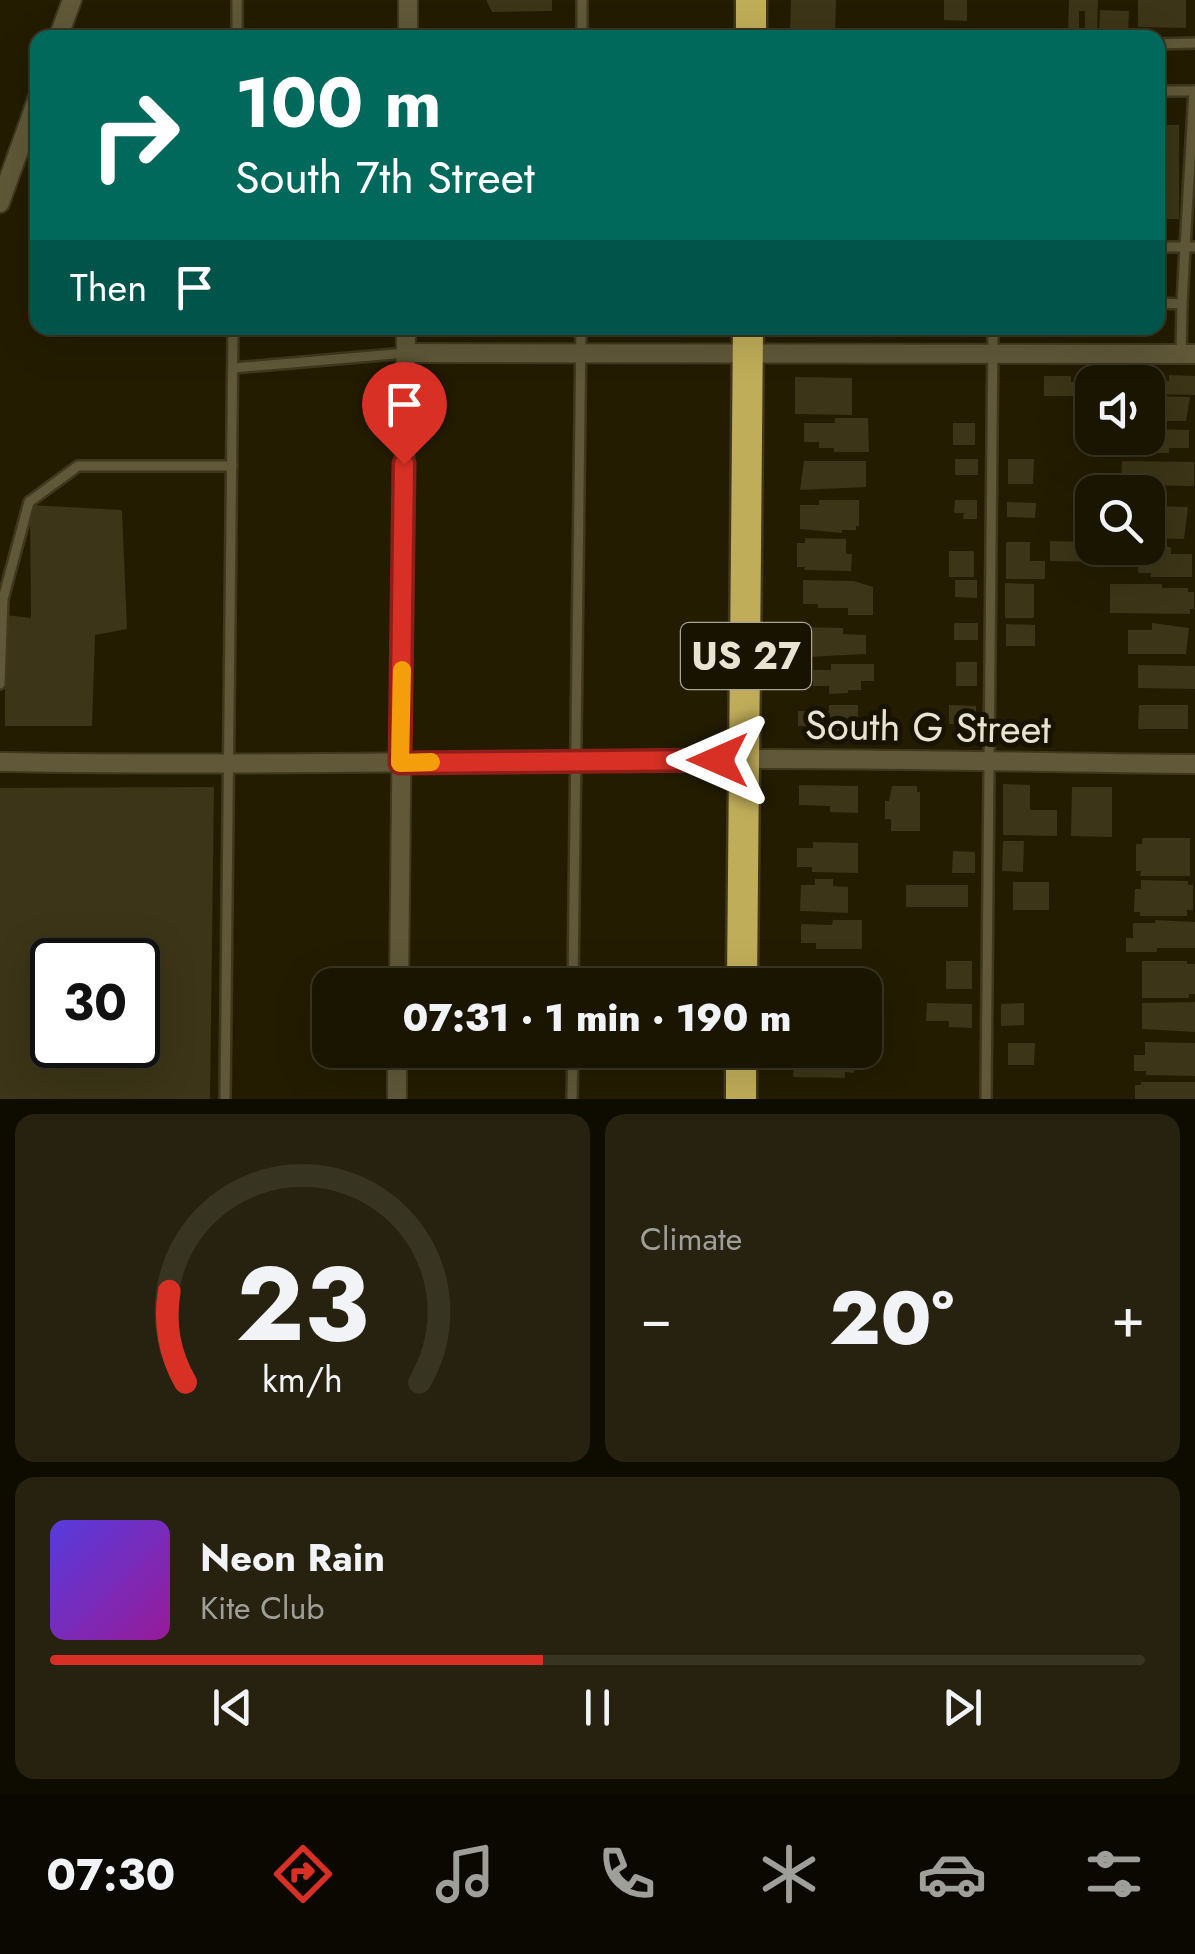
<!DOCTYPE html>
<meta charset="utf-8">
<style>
:root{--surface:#1a1500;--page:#27220f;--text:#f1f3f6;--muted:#9f9f99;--line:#383422;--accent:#d93025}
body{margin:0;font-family:Jost,sans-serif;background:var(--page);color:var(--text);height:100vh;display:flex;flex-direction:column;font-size:38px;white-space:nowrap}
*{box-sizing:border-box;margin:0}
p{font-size:32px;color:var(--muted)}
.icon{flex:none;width:55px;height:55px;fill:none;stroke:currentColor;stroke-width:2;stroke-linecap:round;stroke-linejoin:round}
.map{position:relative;height:1099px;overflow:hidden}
.panel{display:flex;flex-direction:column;gap:15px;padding:15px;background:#0e0c00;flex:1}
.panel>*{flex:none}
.hud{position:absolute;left:30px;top:30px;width:1135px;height:305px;border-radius:20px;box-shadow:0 10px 40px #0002,0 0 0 2px var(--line);background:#00695c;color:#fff;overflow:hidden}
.fabs{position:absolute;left:1075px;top:365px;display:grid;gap:20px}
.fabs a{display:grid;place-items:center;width:90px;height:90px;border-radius:20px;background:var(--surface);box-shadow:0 10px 40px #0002,0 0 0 2px var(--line);font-size:50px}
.speed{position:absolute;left:30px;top:938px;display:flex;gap:20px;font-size:50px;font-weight:700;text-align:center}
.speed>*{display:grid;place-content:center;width:130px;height:130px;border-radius:50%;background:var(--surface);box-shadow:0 10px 40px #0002,0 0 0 2px var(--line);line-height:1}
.speed .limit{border:5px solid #111;border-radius:15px;background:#fff;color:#111}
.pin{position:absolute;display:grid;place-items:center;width:85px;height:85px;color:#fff;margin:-102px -42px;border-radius:50% 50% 50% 0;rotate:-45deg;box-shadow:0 0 10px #0007}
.pin .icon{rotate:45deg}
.me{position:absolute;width:110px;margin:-55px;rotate:270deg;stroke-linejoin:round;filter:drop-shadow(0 0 8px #0008)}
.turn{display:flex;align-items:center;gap:35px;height:210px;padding:0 40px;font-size:45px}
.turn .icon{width:130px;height:130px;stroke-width:2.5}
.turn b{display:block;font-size:70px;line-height:85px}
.then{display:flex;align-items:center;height:95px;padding:0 40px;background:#0003;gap:20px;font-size:38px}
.big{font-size:75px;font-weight:800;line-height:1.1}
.panel .card{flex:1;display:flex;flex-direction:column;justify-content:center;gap:15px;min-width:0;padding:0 35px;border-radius:20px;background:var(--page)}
.panel .dial{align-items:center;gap:0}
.dial svg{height:260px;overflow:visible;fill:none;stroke:var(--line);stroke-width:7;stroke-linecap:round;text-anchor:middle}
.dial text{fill:var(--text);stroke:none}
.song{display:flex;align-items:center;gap:30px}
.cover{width:120px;height:120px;border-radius:15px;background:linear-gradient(135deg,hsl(250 70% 55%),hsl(300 70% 35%))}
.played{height:10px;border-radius:5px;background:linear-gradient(90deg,var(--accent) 45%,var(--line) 45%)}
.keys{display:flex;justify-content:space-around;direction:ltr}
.heat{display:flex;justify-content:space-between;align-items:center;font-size:55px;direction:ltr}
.panel .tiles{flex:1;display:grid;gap:15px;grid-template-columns:1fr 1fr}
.card:last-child{grid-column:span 2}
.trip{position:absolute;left:312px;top:968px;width:570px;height:100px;border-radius:20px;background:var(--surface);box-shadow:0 10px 40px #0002,0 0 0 2px var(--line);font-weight:800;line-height:100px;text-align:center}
.menu{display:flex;height:160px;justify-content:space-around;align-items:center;background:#0a0800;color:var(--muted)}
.menu .icon{width:70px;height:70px}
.menu .on{color:var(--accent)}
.menu b{font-size:45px;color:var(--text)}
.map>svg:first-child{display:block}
.building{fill:#3c3517;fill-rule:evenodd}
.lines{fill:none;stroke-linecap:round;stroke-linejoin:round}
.lane-casing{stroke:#3f381d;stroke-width:14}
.street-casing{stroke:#3f381d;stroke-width:22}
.highway-casing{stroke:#3f381d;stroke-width:35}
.lane{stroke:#605839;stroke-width:9}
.street{stroke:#605839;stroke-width:18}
.highway{stroke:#c0ad59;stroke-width:30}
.route-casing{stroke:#8d1f18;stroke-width:25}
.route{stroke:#d93025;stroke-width:18}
.slow{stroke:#f59e0b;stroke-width:18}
.labels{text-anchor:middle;stroke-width:10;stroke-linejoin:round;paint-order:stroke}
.shield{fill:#181300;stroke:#aaa593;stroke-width:2.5}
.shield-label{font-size:38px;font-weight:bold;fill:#e8e4d2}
.street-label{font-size:40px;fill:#e8e4d2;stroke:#181300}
</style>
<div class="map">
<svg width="1195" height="1099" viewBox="0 0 1195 1099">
<rect width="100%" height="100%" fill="#231c00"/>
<!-- building -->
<g class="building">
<path d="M 486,0 L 552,0 L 552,11 L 492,12 Z"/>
<path d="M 791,0 L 836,0 L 835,31 L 790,31 Z"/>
<path d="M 944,0 L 967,0 L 967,21 L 944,20 Z"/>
<path d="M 1069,0 L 1098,0 L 1097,32 L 1085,32 L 1085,11 L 1079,11 L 1079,33 L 1068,32 Z"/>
<path d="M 1138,0 L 1186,0 L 1186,28 L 1138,27 Z"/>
<path d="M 1100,10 L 1129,11 L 1128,34 L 1099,33 Z"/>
<rect x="1158" y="125" width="21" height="94"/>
<path d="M 1169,375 L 1195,376 L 1195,395 L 1149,394 L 1149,381 L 1169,381 Z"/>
<path d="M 1044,376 L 1071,376 L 1071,382 L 1083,382 L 1083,396 L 1044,396 Z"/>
<path d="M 795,377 L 852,378 L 852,415 L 795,414 Z"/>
<path d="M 1148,396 L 1190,397 L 1186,421 L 1148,421 Z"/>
<path d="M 835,418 L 868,418 L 869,452 L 834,452 L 834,448 L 819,448 L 819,442 L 804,442 L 804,423 L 835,423 Z"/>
<rect x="953" y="423" width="22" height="22"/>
<path d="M 1148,429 L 1189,430 L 1189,448 L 1169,448 L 1169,453 L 1136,453 L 1136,446 L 1109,446 L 1110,438 L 1148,438 Z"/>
<rect x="955" y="459" width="23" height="16"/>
<path d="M 1008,459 L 1034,459 L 1033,484 L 1008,484 Z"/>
<path d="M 804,461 L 866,461 L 866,487 L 800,490 Z"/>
<path d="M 1122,461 L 1194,462 L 1194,486 L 1121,485 Z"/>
<path d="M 819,500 L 859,500 L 859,526 L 856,526 L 856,530 L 842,530 L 842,533 L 800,529 L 800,505 L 819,505 Z"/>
<path d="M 955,500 L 977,500 L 977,519 L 963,519 L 964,513 L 954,513 Z"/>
<path d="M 1148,501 L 1156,502 L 1156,506 L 1188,507 L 1184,539 L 1154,538 L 1154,533 L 1148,533 Z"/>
<path d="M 1007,502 L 1036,503 L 1035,518 L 1007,517 Z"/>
<path d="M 30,505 L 122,510 L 127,629 L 95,635 L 92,726 L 5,726 L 5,615 L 31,618 Z"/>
<path d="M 805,538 L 846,539 L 846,554 L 852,554 L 851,571 L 804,570 L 805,567 L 797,567 L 797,543 L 805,543 Z"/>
<path d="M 1050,541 L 1092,542 L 1092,548 L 1108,548 L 1108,562 L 1050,561 Z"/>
<path d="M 1006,542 L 1030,542 L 1030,561 L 1045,561 L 1045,579 L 1006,579 Z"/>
<path d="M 1148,547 L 1171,547 L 1171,554 L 1192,554 L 1192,577 L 1151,577 L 1151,573 L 1138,573 L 1139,553 L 1147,554 Z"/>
<rect x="949" y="551" width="25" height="26"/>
<path d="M 803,580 L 854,581 L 873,587 L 873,615 L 848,615 L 848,608 L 818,608 L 818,604 L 803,604 Z"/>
<path d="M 955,580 L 977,580 L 977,598 L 955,597 Z"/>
<path d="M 1005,583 L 1034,584 L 1034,618 L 1005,618 Z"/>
<path d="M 1110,584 L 1162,584 L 1162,588 L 1188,588 L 1188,592 L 1194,592 L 1194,609 L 1190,609 L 1190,614 L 1110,613 Z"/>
<rect x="954" y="623" width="24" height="17"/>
<path d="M 1152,623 L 1189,628 L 1186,654 L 1128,654 L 1128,630 L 1152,630 Z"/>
<path d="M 1006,624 L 1035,625 L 1035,646 L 1006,646 Z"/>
<path d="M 800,627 L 843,628 L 843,634 L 866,635 L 866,654 L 807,657 L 807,654 L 800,654 Z"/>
<rect x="956" y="662" width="21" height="24"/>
<path d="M 831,664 L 874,664 L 874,681 L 861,681 L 861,690 L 848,690 L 848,693 L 829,694 L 829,686 L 813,686 L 813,670 L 831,670 Z"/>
<path d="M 1138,665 L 1195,666 L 1195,689 L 1138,688 Z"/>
<path d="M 829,705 L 858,705 L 858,731 L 805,730 L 805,726 L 798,726 L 798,711 L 829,711 Z"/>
<path d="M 949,705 L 976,706 L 976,725 L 949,724 Z"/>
<path d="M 1139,705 L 1188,705 L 1188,729 L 1138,729 Z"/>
<path d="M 1003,784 L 1030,785 L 1030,810 L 1057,810 L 1057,836 L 1003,835 Z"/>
<path d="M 799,785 L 858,786 L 858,813 L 830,812 L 830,806 L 799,805 Z"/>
<path d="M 892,786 L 917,786 L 917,792 L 920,792 L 920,831 L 891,831 L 891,819 L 885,819 L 885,801 L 889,801 Z"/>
<path d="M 214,787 L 210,1099 L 0,1099 L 0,788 ZM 52,960 L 138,960 L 138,1045 L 52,1045 Z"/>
<path d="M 1072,787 L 1112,787 L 1112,837 L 1071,836 Z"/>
<path d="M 1142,838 L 1190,838 L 1190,876 L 1140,876 L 1141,871 L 1136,871 L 1136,844 L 1142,844 Z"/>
<path d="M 1003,841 L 1024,841 L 1023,872 L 1002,871 Z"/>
<path d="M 813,842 L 858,843 L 858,873 L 812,872 L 812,867 L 797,867 L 797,848 L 813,848 Z"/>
<path d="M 953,851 L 975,852 L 975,873 L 952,873 Z"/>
<path d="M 815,879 L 833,879 L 833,886 L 848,887 L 848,913 L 800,911 L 801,885 L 815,885 Z"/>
<path d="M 1141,880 L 1188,881 L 1188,885 L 1193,885 L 1193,910 L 1187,910 L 1187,916 L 1140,916 L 1140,912 L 1134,912 L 1135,889 L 1141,889 Z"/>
<rect x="1013" y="882" width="36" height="28"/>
<rect x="906" y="885" width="62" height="22"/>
<path d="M 833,920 L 862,920 L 862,949 L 816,949 L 816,943 L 801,943 L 801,924 L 832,925 Z"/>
<path d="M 1155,920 L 1195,922 L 1195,948 L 1157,948 L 1157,952 L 1126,952 L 1126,938 L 1133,938 L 1133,923 L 1155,923 Z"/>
<rect x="946" y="961" width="26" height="28"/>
<path d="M 1142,961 L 1187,961 L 1187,964 L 1195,964 L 1195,994 L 1189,994 L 1189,998 L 1142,998 Z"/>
<path d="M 831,968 L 859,968 L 859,985 L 803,985 L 803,979 L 816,980 L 816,974 L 831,974 Z"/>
<path d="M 1195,1002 L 1195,1032 L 1142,1029 L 1142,1003 Z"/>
<path d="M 927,1003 L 972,1004 L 972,1028 L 949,1027 L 949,1021 L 926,1021 Z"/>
<path d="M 1024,1003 L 1024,1025 L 1001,1026 L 1001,1004 Z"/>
<path d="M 865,1005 L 872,1005 L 872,1014 L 884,1014 L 884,1028 L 872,1028 L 872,1036 L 865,1036 Z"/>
<path d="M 1145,1042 L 1195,1043 L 1195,1076 L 1146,1075 L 1146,1071 L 1134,1071 L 1134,1055 L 1145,1055 Z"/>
<path d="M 1008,1043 L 1035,1043 L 1034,1065 L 1008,1065 Z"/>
<path d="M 794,1055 L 845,1055 L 845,1059 L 854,1059 L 854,1073 L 845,1072 L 845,1078 L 793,1077 Z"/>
<path d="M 1141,1082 L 1195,1082 L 1195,1099 L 1135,1099 L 1135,1085 L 1141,1085 Z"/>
</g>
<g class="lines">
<defs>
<g id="lane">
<path d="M 237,38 L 237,0"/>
<path d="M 582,38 L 582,0"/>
<path d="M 1158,44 L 1195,43"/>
<path d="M 1158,91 L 1195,91"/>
<path d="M 1194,91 L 1185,247 L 1195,247"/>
<path d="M 1158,247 L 1185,247 L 1182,304"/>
<path d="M 1158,303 L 1182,304 L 1181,354"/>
<path d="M 233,368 L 406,353"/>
<path d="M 0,684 L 3,599 L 29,502 L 78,466 L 232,466"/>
<path d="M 573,985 L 581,328"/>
<path d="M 225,1099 L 233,328"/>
<path d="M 572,1099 L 573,1050"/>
<path d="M 986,1099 L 993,328"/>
</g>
<g id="street">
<path d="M 58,38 L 72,0"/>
<path d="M 408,38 L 408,0"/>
<path d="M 0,203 L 38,97"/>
<path d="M 406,353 L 1195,354"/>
<path d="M 0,762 C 247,766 494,761 741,759 C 892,758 1044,763 1195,764"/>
<path d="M 399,985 L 406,328"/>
<path d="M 397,1099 L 397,1050"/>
</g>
<g id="highway">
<path d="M 751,38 L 751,0"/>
<path d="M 742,985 L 748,328"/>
<path d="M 741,1099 L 741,1050"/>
</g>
</defs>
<!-- lane casing -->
<use href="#lane" class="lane-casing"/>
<!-- street casing -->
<use href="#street" class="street-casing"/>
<!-- highway casing -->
<use href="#highway" class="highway-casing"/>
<!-- lane -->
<use href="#lane" class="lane"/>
<!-- street -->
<use href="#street" class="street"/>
<!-- highway -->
<use href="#highway" class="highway"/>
</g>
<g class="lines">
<defs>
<path id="route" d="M 404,464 L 400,763 L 718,760"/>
</defs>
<!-- route casing -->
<use href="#route" class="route-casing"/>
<!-- route -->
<use href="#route" class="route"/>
<!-- slow -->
<path class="slow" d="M 402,670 L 400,763 L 431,762"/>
</g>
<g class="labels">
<!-- shield labels -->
<rect class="shield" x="681" y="623" width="130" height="66" rx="8"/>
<g class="shield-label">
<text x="746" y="669">US 27</text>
</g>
<!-- street labels -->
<g class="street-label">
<text transform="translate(928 727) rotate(1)" y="14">South G Street</text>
</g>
</g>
</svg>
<div class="fabs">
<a><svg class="icon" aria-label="sound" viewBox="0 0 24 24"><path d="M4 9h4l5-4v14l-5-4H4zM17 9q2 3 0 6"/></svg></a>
<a><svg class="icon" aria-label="search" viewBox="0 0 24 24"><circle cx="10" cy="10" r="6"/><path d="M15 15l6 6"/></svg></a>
</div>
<div class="speed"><div class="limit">30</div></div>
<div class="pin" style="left:404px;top:464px;background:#d93025"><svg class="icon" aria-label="arrive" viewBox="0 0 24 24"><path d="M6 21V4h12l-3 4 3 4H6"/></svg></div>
<svg class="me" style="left:718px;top:760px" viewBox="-20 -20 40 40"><path d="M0-17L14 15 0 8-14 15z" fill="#d93025" stroke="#fff" stroke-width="4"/></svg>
<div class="trip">07:31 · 1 min · 190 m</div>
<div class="hud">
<div class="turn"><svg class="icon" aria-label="right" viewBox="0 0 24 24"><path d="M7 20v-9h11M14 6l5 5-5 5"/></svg><div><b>100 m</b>South 7th Street</div></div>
<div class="then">Then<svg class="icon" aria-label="arrive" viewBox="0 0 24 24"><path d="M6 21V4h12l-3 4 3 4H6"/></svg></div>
</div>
</div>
<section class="panel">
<div class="tiles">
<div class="card dial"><svg viewBox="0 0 100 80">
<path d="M14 69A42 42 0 1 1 86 69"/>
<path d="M14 69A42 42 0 0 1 9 41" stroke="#d93025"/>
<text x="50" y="56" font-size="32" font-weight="700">23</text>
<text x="50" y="72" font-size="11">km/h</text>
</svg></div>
<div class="card"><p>Climate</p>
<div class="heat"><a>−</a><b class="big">20°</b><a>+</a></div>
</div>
<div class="card">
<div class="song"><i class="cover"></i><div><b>Neon Rain</b><p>Kite Club</p></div></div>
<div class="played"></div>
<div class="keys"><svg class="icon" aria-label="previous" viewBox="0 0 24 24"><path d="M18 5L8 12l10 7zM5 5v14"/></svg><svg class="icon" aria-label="pause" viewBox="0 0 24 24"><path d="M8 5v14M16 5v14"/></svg><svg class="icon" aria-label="next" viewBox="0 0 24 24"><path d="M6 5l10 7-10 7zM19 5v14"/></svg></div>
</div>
</div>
</section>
<nav class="menu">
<b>07:30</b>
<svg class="icon on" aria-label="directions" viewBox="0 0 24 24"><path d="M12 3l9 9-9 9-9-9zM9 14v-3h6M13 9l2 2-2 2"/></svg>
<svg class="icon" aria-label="music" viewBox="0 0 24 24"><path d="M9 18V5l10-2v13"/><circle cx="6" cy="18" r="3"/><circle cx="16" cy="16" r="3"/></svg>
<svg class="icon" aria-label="phone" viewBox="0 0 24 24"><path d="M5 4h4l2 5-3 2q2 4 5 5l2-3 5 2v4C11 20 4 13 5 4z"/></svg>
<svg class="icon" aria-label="climate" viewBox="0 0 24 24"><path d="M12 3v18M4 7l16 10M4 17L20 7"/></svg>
<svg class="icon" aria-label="car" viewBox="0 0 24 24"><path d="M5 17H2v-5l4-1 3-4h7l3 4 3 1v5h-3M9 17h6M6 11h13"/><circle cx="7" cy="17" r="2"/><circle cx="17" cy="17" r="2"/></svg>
<svg class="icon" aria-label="filters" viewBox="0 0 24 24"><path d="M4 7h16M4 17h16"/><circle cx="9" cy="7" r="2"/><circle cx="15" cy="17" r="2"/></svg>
</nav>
